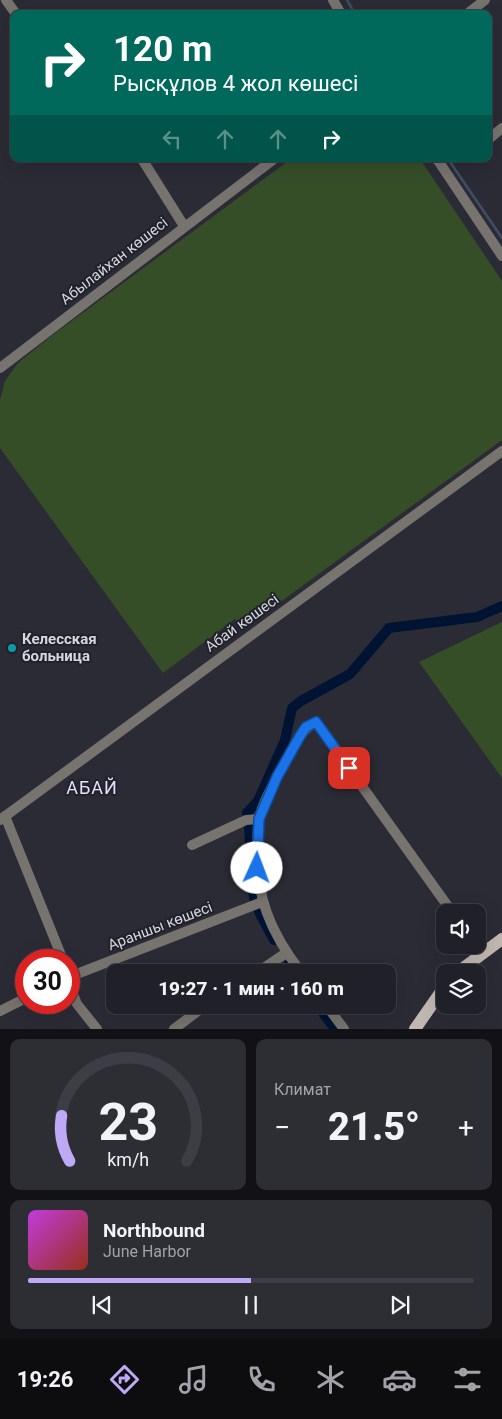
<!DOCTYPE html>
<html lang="ru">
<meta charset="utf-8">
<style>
:root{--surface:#202028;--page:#2d2d34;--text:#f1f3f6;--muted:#a2a3a8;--line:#3d3e45;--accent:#bda9f5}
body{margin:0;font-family:Roboto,sans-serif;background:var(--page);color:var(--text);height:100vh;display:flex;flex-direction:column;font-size:19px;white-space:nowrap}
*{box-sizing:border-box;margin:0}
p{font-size:16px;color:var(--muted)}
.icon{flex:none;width:28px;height:28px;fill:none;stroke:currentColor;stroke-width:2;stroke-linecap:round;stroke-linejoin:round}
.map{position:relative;height:1029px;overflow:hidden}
.sheet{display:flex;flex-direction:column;gap:10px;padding:10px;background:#121216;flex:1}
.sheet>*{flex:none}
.hud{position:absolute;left:10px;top:10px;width:482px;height:152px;border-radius:10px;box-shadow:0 5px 20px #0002,0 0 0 1px var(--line);background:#00695c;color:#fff;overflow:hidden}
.controls{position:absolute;left:436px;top:904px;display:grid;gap:10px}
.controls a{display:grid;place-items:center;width:50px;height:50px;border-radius:10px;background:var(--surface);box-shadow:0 5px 20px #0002,0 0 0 1px var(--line);font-size:25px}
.speed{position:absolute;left:15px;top:949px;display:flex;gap:10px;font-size:25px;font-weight:700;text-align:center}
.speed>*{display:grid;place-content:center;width:65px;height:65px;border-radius:50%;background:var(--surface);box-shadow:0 5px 20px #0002,0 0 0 1px var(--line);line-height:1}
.speed .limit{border:8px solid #d22;background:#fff;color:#111}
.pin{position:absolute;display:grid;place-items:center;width:42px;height:42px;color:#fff;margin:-21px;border-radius:10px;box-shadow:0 2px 8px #0006}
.me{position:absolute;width:55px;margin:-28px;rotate:2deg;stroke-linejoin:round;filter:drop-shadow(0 0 4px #0008)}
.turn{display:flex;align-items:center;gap:18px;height:105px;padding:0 20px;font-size:22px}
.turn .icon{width:65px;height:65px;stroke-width:2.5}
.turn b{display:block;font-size:35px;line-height:42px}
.lanes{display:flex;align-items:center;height:48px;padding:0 20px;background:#0003;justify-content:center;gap:25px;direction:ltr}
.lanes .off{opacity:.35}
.big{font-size:38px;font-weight:800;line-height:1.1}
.sheet .widget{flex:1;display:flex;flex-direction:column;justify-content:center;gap:8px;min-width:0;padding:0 18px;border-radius:10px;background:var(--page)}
.sheet .dial{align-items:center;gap:0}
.dial svg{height:130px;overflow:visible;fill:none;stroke:var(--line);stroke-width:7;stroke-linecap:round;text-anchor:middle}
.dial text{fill:var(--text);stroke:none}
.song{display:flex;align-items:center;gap:15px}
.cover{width:60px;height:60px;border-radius:8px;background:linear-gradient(135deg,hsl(290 70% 55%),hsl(10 70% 35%))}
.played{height:5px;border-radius:2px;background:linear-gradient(90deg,var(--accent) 50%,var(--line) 50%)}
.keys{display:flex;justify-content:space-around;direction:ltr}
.heat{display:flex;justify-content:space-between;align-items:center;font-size:28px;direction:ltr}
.sheet .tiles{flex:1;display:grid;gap:10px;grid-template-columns:1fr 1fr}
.widget:last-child{grid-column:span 2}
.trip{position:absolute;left:106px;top:964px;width:290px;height:50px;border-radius:10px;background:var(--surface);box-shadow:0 5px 20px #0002,0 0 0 1px var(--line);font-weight:800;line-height:50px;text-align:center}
.menu{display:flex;height:80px;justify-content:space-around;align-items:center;background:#0d0d10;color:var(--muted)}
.menu .icon{width:35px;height:35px}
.menu .current{color:var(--accent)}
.menu b{font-size:22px;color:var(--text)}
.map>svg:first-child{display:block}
.green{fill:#354e28}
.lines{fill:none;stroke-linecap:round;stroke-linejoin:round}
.stream{stroke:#404e65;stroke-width:2.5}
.canal{stroke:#001332;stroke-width:10}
.minor{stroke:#77736f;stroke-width:10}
.major{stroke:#c1b9b1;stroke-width:12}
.route-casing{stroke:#114b97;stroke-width:12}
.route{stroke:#1a73e8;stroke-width:9}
.culture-dot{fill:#0f9aa8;stroke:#21212b;stroke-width:2}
.labels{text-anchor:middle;stroke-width:4;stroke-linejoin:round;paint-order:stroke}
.street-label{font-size:15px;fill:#d6d6dd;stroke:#21212b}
.poi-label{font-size:15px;font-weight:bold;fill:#d6d6dd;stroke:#21212b;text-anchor:start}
.quarter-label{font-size:18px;letter-spacing:1px;fill:#e4defb;stroke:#21212b}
</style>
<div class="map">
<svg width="502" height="1029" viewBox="0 0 502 1029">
<rect width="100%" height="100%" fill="#2b2b35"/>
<!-- green -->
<g class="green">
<path d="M 291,159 L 420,159 L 502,281 L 502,440 L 242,630 L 235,619 L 163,673 L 0,448 L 0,400 L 5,381 L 18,363 L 50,337 Z"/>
<path d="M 502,622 L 502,778 L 419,662 Z"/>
</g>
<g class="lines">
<!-- stream -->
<g class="stream">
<path d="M 347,0 L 355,14"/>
<path d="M 448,159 L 502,238"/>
</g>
<!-- canal -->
<g class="canal">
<path d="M 247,813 L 258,801 L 285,740 L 292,708 L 301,701 L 350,674 L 389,628 L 477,617 L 502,606"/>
<path d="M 249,827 L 254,898"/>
<path d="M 259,912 L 274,940"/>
<path d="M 288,965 L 292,972"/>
<path d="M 317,1005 L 335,1029"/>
</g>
<!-- minor -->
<g class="minor">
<path d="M 6,0 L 16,14"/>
<path d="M 333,0 L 341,14"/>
<path d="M 467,14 L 485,0"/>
<path d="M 489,139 L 502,128"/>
<path d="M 142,159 L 184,226"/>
<path d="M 437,159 L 502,256"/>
<path d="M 0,368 L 274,159"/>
<path d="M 5,816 L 63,960"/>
<path d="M 0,820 L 502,451"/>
<path d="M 192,845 L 246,820 L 259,819"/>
<path d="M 475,945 L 481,953"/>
<path d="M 258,972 L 286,953"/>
<path d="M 301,972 C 270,932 256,897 257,846 C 258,837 257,827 259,819 C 263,800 276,780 285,764 C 294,748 300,730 316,722 L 452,912"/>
<path d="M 69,977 L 262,902"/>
<path d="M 69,984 L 77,1004 L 97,1029"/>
<path d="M 326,1005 L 344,1029"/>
<path d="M 0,1011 L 26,998"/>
<path d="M 174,1029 L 206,1005"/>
</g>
<!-- major -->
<g class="major">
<path d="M 458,972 L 502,939"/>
<path d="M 415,1029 L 445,986"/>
</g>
</g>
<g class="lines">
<defs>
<path id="route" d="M 257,868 L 259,819 L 277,777 L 300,736 L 306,727 L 316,722 L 349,768"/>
</defs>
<!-- route casing -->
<use href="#route" class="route-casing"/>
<!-- route -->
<use href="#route" class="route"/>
</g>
<!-- markers -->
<circle class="culture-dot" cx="12" cy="648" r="5"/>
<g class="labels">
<!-- street labels -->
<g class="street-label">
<text transform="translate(114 261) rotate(-38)" y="5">Абылайхан көшесі</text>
<text transform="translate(242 623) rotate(-36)" y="5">Абай көшесі</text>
<text transform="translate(160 926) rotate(-21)" y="5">Араншы көшесі</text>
</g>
<!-- poi labels -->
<g class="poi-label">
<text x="22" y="644">Келесская<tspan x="22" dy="17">больница</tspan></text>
</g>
<!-- quarter labels -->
<g class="quarter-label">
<text x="92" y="794">АБАЙ</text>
</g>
</g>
</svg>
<div class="controls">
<a><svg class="icon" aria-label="sound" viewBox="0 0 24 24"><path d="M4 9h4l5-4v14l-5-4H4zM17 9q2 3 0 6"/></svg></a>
<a><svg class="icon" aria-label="layers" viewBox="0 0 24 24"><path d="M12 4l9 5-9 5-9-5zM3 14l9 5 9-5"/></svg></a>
</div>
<div class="speed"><div class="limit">30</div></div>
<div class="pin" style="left:349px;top:768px;background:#d93025"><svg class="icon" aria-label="arrive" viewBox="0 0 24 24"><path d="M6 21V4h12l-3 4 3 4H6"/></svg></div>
<svg class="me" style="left:257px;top:868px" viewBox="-20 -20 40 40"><circle r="19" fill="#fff"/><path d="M0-13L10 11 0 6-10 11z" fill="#1a73e8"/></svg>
<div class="trip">19:27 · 1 мин · 160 m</div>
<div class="hud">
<div class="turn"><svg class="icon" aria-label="right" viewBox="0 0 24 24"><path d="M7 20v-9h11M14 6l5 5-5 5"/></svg><div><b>120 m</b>Рысқұлов 4 жол көшесі</div></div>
<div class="lanes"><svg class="icon off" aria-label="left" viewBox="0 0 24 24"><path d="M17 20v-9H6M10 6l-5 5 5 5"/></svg><svg class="icon off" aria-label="ahead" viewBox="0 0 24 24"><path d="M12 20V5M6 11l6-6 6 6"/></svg><svg class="icon off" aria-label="ahead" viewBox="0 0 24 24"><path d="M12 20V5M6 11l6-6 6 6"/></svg><svg class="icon" aria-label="right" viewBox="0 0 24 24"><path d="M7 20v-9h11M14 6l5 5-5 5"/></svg></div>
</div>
</div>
<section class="sheet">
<div class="tiles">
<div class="widget dial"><svg viewBox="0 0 100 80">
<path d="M14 69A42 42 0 1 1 86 69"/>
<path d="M14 69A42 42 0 0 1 9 41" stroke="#bda9f5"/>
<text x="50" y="56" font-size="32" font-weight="700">23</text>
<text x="50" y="72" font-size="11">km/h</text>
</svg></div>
<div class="widget"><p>Климат</p>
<div class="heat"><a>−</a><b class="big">21.5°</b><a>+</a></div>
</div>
<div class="widget">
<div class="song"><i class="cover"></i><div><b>Northbound</b><p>June Harbor</p></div></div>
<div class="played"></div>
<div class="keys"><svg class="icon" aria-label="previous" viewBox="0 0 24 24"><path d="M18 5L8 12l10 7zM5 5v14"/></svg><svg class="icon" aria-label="pause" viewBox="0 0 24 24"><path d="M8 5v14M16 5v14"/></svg><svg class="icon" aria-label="next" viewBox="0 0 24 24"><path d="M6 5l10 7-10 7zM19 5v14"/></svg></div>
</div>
</div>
</section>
<nav class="menu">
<b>19:26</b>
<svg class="icon current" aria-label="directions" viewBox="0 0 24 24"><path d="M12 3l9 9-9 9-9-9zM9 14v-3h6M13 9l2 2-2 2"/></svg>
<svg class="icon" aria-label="music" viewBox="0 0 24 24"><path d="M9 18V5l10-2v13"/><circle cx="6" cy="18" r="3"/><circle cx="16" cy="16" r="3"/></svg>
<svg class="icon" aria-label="phone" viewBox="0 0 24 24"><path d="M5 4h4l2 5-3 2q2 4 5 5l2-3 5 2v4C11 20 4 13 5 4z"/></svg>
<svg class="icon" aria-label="climate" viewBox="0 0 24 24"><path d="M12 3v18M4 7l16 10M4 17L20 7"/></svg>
<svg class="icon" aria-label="car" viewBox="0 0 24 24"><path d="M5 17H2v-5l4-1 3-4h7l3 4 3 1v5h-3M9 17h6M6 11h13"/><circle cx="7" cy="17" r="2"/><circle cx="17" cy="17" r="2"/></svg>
<svg class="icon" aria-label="filters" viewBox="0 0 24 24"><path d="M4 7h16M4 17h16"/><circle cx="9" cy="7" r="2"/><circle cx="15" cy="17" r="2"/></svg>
</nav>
